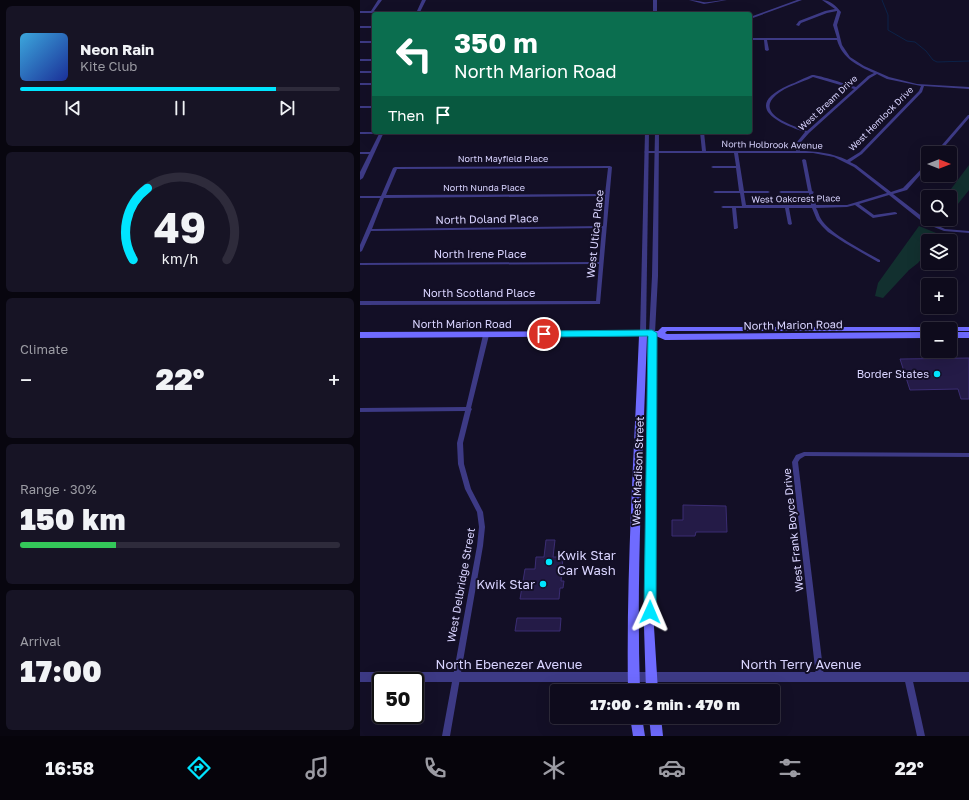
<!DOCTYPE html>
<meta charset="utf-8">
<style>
:root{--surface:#0e0b1c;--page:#171425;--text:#f1f3f6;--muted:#9b9ba3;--line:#2e2b3b;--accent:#00e5ff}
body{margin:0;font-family:"Golos Text",sans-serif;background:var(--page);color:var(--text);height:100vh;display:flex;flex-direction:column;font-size:15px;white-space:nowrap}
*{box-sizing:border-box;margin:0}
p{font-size:13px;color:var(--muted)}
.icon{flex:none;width:22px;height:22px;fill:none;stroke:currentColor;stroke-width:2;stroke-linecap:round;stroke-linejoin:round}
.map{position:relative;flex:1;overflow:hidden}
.side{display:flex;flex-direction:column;gap:6px;padding:6px;background:#08060f;width:360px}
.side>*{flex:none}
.banner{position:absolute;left:12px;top:12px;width:380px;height:122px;border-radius:4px;box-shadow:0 4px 16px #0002,0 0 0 1px var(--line);background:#0b6e4f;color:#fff;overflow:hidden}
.needle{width:26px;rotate:90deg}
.controls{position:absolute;left:561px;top:146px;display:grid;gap:8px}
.controls a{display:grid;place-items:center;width:36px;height:36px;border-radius:4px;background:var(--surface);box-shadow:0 4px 16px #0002,0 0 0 1px var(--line);font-size:20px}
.speed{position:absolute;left:12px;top:672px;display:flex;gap:8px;font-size:20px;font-weight:700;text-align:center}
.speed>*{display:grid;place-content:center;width:52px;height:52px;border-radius:50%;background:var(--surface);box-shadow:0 4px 16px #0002,0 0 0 1px var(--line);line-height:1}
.speed .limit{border:2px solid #111;border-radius:6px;background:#fff;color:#111}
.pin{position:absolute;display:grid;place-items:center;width:34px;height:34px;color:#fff;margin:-17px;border:2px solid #fff;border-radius:50%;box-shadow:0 1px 4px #0007}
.me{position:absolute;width:44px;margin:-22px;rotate:1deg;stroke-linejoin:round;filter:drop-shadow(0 0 3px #0008)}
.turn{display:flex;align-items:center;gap:14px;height:84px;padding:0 16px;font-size:18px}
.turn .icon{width:52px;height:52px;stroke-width:2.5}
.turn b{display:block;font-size:28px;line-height:34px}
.then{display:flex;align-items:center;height:38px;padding:0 16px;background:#0003;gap:8px;font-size:15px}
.big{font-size:30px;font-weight:800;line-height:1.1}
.side .widget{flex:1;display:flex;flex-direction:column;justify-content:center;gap:6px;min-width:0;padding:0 14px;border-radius:6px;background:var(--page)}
.side .dial{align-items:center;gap:0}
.dial svg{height:104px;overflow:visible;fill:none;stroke:var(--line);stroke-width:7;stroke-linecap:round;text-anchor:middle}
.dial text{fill:var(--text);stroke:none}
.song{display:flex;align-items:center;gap:12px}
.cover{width:48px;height:48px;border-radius:6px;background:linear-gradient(135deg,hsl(200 70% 55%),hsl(230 70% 35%))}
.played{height:4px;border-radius:2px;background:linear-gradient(90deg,var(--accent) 80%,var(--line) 80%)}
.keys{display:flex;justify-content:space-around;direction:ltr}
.heat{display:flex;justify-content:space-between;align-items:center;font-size:22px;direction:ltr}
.charge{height:6px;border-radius:3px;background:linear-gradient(90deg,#34c759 30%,var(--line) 0)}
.trip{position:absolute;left:190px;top:684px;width:230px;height:40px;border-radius:4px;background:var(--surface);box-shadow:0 4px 16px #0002,0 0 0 1px var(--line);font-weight:800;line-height:40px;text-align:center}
.tabs{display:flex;height:64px;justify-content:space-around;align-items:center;background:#06040b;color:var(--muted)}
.tabs .icon{width:28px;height:28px}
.tabs .active{color:var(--accent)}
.tabs b{font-size:18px;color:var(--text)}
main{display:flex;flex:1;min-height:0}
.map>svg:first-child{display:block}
.green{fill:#12302f}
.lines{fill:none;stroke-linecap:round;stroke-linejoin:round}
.stream{stroke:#0c2248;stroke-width:1}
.building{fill:#241b47;stroke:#3b2d73}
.minor{fill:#3d3a85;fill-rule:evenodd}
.tertiary{fill:#3d3a85;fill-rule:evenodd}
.secondary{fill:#6f6bff;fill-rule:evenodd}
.route{fill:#00e5ff;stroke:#0095a6}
.poi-dot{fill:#00e5ff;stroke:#130f26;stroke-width:1.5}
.labels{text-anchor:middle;stroke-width:4;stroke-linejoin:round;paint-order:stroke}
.far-street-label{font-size:9px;fill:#d9d4ff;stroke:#130f26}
.street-label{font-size:11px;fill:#d9d4ff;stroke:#130f26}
.poi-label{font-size:11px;fill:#d9d4ff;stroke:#130f26;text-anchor:end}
.near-poi-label{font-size:13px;fill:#d9d4ff;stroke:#130f26;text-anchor:start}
.near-street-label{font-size:13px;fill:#d9d4ff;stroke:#130f26}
</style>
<main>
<section class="side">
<div class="widget">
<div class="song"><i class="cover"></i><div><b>Neon Rain</b><p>Kite Club</p></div></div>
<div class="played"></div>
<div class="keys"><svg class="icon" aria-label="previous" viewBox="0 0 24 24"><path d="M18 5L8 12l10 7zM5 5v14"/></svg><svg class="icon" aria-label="pause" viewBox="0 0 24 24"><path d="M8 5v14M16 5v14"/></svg><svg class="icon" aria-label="next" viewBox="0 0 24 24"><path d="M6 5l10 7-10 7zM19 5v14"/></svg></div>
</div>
<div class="widget dial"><svg viewBox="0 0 100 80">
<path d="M14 69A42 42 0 1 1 86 69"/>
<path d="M14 69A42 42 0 0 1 25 14" stroke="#00e5ff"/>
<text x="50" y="56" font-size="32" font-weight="700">49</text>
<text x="50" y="72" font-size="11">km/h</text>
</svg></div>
<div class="widget"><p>Climate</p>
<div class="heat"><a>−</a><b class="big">22°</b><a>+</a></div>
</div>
<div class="widget"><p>Range · 30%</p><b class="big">150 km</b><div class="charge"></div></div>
<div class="widget"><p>Arrival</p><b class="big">17:00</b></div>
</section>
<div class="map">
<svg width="609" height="736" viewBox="0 0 609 736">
<rect width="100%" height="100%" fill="#130f26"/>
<!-- green -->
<g class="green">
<path d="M 609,165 L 609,190 L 590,214 L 590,197 L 585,197 Z"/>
<path d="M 559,226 L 581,235 L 576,241 L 568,241 L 568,251 L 558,263 L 549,270 L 523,298 L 515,296 L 518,283 Z"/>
</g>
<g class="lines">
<!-- stream -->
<path class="stream" d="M 522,0 L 528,15 L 528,30 L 547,41 L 555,42 L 566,51 L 573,60 L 577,62 L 609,61"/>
</g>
<!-- building -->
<g class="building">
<path d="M 609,358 L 609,399 L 601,399 L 598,389 L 550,390 L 540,359 Z"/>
<path d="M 323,505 L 366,506 L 367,532 L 336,532 L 335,536 L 312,536 L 312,520 L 323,520 Z"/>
<path d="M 186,540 L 195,540 L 193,557 L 203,557 L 201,581 L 204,581 L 203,588 L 200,588 L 199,599 L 160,599 L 165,569 L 175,569 L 176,557 L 184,557 Z"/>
<path d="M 157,618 L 201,618 L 200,631 L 155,631 Z"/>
</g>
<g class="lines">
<!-- minor -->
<g class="minor">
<path d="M 18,0 L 22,0 L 14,11 L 57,11 L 62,0 L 66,0 L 60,12 L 58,13 L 0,13 L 0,11 L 11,11 Z"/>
<path d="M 329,0 C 334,0 338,1 343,2 C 350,3 359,0 367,0 L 344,4 Z"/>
<path d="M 437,0 L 442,0 L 390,19 L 390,17 Z"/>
<path d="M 462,0 C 470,0 476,6 481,12 L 477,25 L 482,45 L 490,57 L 504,66 L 529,77 L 557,84 L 609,87 L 609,89 L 564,86 L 562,92 L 502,154 L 490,162 L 496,165 L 531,192 L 543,188 L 567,163 L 568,163 L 568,166 L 547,190 L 533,194 L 568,221 L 585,229 L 609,231 L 609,233 L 584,231 L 564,223 L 529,195 L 499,204 L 514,215 L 535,212 L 537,213 L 537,214 L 513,218 L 495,205 L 487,207 L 456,208 C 458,211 459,216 461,219 C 470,234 504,251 520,260 L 520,262 L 518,262 L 485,243 L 468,232 L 462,226 L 457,220 L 452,208 L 429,208 L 432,224 L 430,225 L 428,224 L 425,208 L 376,208 L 378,228 L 376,229 L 374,229 L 372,208 L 363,208 L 361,207 L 363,206 L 382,206 L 380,193 L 355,193 L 353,192 L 355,191 L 379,191 L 376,168 L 353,168 L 351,167 L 353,166 L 376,166 L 374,153 L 286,153 L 284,152 L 286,151 L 342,151 L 340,132 L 344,132 L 346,151 L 436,151 L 437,142 L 445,132 C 417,123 382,106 429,85 C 435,83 446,77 452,75 C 456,74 489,85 496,87 L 508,76 L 514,73 C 498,66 482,58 477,40 L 407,40 L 409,50 L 407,51 L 405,50 L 404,40 L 390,40 L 390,38 L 477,38 L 473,25 L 477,12 L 477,11 L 467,13 L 441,23 L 439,26 L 436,25 L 439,21 L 465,11 L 475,9 ZM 517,74 L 527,79 L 561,86 L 559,91 L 500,152 L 487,160 C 472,153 456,151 440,151 L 441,142 L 449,133 L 510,78 ZM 453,77 L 494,89 L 447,131 C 434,126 394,114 416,95 C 426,86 441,83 453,77 ZM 378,153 L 453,153 L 474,157 L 494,167 L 527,193 L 487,205 L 456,205 L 453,193 L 454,192 L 452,191 L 446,160 L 444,159 L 442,160 L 448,191 L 421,191 L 419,192 L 421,193 L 449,193 L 451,205 L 386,205 L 384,193 L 408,193 L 410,192 L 408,191 L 384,191 Z"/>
<rect x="0" y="26" width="14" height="2"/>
<rect x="0" y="41" width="14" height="2"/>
<rect x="0" y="59" width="14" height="2"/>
<rect x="0" y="83" width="14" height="2"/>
<rect x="0" y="106" width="14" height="2"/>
<path d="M 608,115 L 609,115 L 609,118 L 579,153 L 575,153 Z"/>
<path d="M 0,132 L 210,132 L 208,133 L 0,134 Z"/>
<path d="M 0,152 L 12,152 L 14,153 L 12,154 L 0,154 Z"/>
<path d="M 250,166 L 252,167 L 240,304 L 0,305 L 0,301 L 236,301 L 239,264 L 0,265 L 0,263 L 239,262 L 242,228 L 11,231 L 2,251 L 0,252 L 0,245 L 20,198 L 0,198 L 0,196 L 21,196 L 33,168 L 35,167 ZM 248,168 L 245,194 L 26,195 L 37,169 ZM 245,196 L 243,226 L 12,229 L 24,198 Z"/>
<path d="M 126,333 L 129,335 L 111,408 L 112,409 L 111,411 L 103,443 L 104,464 L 111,489 L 123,512 L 125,527 L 123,546 L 90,736 L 82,736 L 117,546 L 119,527 L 117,512 L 105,489 L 98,464 L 97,443 L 105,411 L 0,412 L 0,408 L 106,407 L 123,335 Z"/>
<path d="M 444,452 L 609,453 L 609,457 L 445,456 L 440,459 L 438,462 L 464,677 L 463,680 L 460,681 L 457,680 L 456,677 L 432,462 L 436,455 Z"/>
<path d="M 548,673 L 551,674 L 552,677 L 565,736 L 557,736 L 544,677 L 545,674 Z"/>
</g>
<!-- tertiary -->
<g class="tertiary">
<rect x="293" y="0" width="4" height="14"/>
<rect x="0" y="71" width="14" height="2"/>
<path d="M 20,132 L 24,132 L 3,178 L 0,180 L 0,172 Z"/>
<path d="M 285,132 L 289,132 L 286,333 L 283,335 L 280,333 Z"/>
<path d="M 295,132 L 299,132 L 298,276 L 295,333 L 292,335 L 289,333 L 292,276 Z"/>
<rect x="0" y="672" width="609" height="10"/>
</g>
<!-- secondary -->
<g class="secondary">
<path d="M 302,327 L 568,327 L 572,329 L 568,329 L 568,331 L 307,331 L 305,333 L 307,334 L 568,332 L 568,338 L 305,340 L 296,336 L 294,627 L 298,691 L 286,691 L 284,627 L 288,336 L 287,336 C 283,454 276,573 280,691 L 268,691 C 266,573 274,454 279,336 L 0,338 L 0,332 L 298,331 Z"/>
<path d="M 587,327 L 609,327 L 609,331 L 590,331 L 590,329 L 586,329 Z"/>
<rect x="590" y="332" width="19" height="6"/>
<path d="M 270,717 L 282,717 L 285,736 L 273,736 Z"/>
<path d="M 289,717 L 301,717 L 303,736 L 291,736 Z"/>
</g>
</g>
<!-- route -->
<path class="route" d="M 292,330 L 297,333 L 296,612 L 294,615 L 290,617 L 286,615 L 284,612 L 288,336 L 184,337 L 180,334 L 184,331 Z"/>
<!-- markers -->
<g class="poi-dot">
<circle cx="577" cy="374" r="4"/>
<circle cx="189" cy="562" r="4"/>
<circle cx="183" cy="584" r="4"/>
</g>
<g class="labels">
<!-- far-street labels -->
<g class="far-street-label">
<text transform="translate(468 103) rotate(-43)" y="3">West Bream Drive</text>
<text transform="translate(521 119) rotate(-45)" y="3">West Hemlock Drive</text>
<text transform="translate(412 145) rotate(1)" y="3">North Holbrook Avenue</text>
<text x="143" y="162">North Mayfield Place</text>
<text x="124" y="191">North Nunda Place</text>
<text transform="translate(436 199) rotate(-1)" y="3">West Oakcrest Place</text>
</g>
<!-- street labels -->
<g class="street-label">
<text transform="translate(127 219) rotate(-1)" y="4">North Doland Place</text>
<text transform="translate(235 234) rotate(-84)" y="4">West Utica Place</text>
<text x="120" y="258">North Irene Place</text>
<text x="119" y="297">North Scotland Place</text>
<text x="102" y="328">North Marion Road</text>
<text transform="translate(433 325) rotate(-1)" y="4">North Marion Road</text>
<text transform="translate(278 471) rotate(-88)" y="4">West Madison Street</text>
<text transform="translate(433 530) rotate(-96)" y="4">West Frank Boyce Drive</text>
<text transform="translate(101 585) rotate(-80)" y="4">West Delbridge Street</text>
</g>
<!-- poi labels -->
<g class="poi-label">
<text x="569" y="378">Border States</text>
</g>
<!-- near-poi labels -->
<g class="near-poi-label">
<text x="197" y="560">Kwik Star<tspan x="197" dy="15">Car Wash</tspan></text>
<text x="175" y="589" text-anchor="end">Kwik Star</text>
</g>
<!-- near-street labels -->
<g class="near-street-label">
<text x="149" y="669">North Ebenezer Avenue</text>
<text x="441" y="669">North Terry Avenue</text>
</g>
</g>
</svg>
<div class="controls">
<a><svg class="needle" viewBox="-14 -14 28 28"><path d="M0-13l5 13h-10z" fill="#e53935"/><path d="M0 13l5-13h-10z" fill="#9b9ba3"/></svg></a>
<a><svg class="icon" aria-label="search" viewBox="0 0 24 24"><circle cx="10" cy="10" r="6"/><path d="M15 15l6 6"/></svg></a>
<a><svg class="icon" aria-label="layers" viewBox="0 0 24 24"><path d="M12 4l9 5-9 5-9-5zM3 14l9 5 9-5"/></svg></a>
<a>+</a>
<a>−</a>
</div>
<div class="speed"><div class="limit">50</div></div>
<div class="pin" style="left:184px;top:334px;background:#d93025"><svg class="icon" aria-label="arrive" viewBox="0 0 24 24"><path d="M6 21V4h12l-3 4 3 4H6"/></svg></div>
<svg class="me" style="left:290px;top:612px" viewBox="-20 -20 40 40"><path d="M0-17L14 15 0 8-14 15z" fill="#00e5ff" stroke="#fff" stroke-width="4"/></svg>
<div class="trip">17:00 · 2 min · 470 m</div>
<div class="banner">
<div class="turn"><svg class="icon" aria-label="left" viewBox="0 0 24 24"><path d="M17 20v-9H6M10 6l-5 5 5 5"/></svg><div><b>350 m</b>North Marion Road</div></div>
<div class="then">Then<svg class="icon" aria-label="arrive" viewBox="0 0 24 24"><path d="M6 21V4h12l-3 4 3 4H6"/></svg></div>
</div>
</div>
</main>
<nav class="tabs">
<b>16:58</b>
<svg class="icon active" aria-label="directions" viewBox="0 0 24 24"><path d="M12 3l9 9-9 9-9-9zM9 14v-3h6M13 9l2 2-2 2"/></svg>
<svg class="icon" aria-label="music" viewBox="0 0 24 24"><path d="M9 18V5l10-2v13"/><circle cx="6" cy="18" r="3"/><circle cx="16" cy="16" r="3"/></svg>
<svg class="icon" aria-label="phone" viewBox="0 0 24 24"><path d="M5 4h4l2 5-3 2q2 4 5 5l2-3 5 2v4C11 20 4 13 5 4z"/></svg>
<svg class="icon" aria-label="climate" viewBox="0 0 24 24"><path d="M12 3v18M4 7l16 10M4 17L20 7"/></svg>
<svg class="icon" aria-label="car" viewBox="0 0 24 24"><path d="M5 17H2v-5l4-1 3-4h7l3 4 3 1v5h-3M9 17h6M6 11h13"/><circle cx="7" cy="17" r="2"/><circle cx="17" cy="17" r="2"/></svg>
<svg class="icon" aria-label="filters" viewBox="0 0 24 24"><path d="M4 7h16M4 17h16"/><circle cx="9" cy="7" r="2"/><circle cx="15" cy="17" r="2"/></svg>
<b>22°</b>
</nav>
